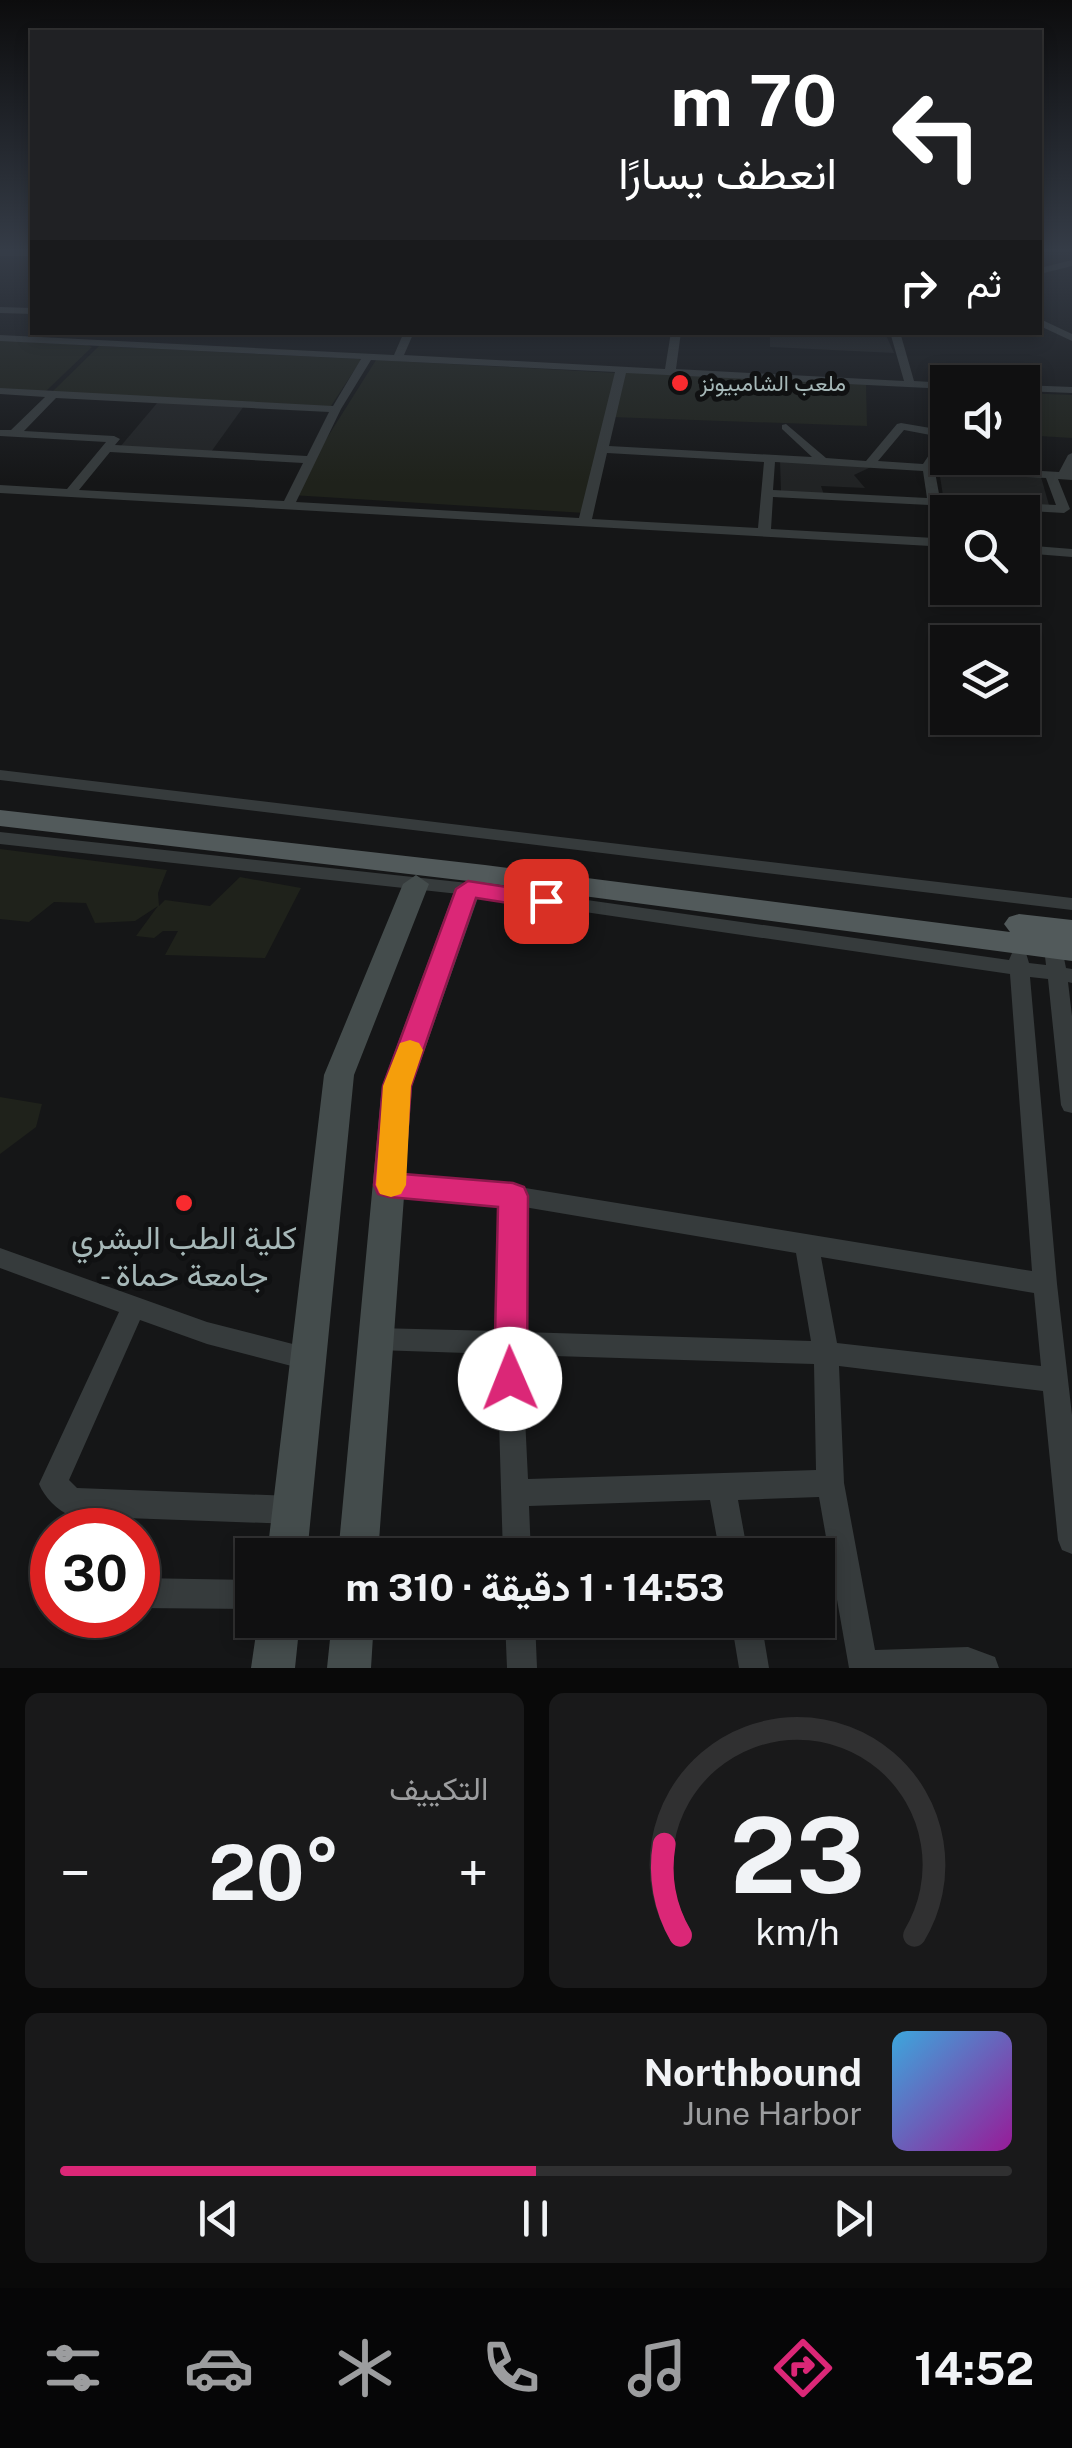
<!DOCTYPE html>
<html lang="ar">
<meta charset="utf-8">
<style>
:root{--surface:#101011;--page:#19191a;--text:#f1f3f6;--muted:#9c9d9f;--line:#303031;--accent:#db2777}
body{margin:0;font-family:"Public Sans",Vazirmatn,sans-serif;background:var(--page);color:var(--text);direction:rtl;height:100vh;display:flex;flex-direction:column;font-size:38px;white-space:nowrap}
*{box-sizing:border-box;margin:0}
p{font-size:32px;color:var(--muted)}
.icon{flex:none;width:55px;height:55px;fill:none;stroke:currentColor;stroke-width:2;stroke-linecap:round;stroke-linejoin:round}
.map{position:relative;height:1668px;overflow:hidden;direction:ltr}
.panel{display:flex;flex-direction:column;gap:25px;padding:25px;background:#090909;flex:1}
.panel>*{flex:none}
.hud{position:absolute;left:30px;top:30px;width:1012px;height:305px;border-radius:0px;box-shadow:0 5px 15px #0003,0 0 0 2px var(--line);direction:rtl;background:#202124;color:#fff;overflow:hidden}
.fabs{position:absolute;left:930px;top:365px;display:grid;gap:20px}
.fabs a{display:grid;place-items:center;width:110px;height:110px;border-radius:0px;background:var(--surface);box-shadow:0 5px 15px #0003,0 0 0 2px var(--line);font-size:50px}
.speed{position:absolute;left:30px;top:1508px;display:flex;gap:20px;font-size:50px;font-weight:700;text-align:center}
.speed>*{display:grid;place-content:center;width:130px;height:130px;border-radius:50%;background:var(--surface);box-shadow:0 5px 15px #0003,0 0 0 2px var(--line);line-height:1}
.speed .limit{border:15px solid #d22;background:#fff;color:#111}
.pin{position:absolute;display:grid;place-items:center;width:85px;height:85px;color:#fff;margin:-42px;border-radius:20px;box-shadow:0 5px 15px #0006}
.me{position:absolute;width:110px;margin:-55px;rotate:359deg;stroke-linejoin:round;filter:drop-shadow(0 0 8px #0008)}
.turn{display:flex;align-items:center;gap:35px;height:210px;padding:0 40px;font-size:45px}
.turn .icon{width:130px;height:130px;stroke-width:2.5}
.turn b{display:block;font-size:70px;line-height:85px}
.then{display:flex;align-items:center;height:95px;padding:0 40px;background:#0003;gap:20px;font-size:38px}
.big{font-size:75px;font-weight:700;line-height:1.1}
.panel .tile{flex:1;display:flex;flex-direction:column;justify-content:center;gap:15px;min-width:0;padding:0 35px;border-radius:15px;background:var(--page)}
.panel .dial{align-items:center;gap:0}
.dial svg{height:260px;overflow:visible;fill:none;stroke:var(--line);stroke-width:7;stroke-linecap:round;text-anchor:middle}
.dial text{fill:var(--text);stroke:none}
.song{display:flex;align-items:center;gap:30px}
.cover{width:120px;height:120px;border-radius:15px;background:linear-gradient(135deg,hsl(200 70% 55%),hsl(300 70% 35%))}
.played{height:10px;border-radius:5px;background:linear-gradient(90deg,var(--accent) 50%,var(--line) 50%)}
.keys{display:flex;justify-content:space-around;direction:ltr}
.heat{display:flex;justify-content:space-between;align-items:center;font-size:55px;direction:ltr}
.panel .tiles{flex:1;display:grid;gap:25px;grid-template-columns:1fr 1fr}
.tile:last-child{grid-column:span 2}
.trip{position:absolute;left:235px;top:1538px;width:600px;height:100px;border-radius:0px;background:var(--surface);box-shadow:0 5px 15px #0003,0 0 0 2px var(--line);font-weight:700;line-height:100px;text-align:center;direction:rtl}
.dock{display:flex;height:160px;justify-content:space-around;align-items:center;background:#060607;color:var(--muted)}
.dock .icon{width:70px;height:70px}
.dock .current{color:var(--accent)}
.dock b{font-size:45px;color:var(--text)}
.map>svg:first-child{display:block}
.built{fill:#212324}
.green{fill:#1f221b}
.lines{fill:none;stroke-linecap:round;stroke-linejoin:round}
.minor{fill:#363b3c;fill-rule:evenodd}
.secondary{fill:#444c4c;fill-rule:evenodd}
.primary{fill:#525a5b;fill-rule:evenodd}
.route{fill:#db2777;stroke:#8e194d;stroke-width:2.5}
.slow{fill:#f59e0b}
.poi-dot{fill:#f92b2f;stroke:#101112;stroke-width:4}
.labels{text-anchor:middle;stroke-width:10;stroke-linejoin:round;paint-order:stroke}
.far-poi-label{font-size:22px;fill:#a6b8b8;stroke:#101112;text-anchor:start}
.near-poi-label{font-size:32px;fill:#a6b8b8;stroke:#101112}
</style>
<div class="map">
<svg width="1072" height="1668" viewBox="0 0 1072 1668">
<rect width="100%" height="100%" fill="#151617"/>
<!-- built -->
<g class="built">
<path d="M 770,333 L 885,333 L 894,353 L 770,347 Z"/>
<path d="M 158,402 L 244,406 L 211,452 L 120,447 Z"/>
<path d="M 780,461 L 871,467 L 854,475 L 865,488 L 821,486 L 824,495 L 781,491 Z"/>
<path d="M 939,470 L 1041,477 L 1051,512 L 944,502 Z"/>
</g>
<!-- green -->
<g class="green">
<path d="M 0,340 L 87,345 L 92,347 L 44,393 L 0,390 Z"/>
<path d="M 99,346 L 359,359 L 361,360 L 329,409 L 51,393 Z"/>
<path d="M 376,360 L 617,373 L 585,513 L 291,495 Z"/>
<path d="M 625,372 L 866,384 L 867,426 L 611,417 Z"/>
<path d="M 1022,393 L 1072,395 L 1072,438 L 1023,435 Z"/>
<path d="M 0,849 L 167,870 L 158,893 L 159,906 L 165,900 L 210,906 L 240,877 L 301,888 L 265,958 L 165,955 L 178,931 L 163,931 L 154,938 L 136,936 L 158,906 L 135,921 L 95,923 L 86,903 L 54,902 L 29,922 L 0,919 Z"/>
<path d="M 0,1097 L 42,1104 L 36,1127 L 0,1154 Z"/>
</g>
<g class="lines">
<!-- minor -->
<g class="minor">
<path d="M 0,250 L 32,251 L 32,256 L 0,256 Z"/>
<path d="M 1072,260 L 1072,266 L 1040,274 L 1040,268 Z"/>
<path d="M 0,307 L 32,308 L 32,314 L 0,313 Z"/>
<path d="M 1040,319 L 1072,334 L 1072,341 L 1040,326 Z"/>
<path d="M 404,332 L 414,332 L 404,355 L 665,369 L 671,332 L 681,332 L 676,369 L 904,381 L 890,332 L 900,332 L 914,381 L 948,383 L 948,389 L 626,373 L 609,446 L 812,457 L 782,429 L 782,425 L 786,424 L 826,458 L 866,461 L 897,424 L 901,423 L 948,431 L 948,445 L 934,465 L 1059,472 L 1068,455 L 1072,453 L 1072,480 L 1058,479 L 1070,509 L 1064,513 L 941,506 L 948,547 L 0,493 L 0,485 L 67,489 L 106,442 L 0,436 L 0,430 L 11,430 L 45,397 L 0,394 L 0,388 L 333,406 L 361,359 L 0,341 L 0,335 L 394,355 ZM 371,360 L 615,372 L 579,518 L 296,502 L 341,409 ZM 56,398 L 329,412 L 307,456 L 115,445 L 120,439 L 114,436 L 24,431 ZM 904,430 L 941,437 L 923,464 L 878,461 ZM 110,452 L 303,463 L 284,501 L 79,490 ZM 607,453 L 764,462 L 758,528 L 592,519 ZM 775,462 L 923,471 L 927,498 L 773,490 ZM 935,472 L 1046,478 L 1056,505 L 940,499 ZM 773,497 L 929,505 L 934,538 L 771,529 Z"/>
<path d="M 1022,385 L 1072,387 L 1072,393 L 1022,391 Z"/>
<path d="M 1022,545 L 1072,549 L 1072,557 L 1022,553 Z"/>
<path d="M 0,770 L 1072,898 L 1072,910 L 0,780 Z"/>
<path d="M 0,832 L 468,883 L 1009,960 L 1012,953 L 1026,953 L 1029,963 L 1046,965 L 1044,948 L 1047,943 L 1061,943 L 1066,968 L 1072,969 L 1072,983 L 1068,982 L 1072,1016 L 1072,1113 L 1064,1111 L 1061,1105 L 1048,979 L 1030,977 L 1057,1284 L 1072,1415 L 1072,1554 L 1062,1550 L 1058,1540 L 1043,1391 L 839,1366 L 844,1483 L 875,1650 L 968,1647 L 995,1657 L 999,1668 L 849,1668 L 819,1497 L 738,1500 L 748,1555 L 720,1555 L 710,1500 L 529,1506 L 531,1555 L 503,1555 L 497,1354 L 376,1350 L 367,1347 L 363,1339 L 367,1331 L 376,1328 L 497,1331 L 501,1204 L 389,1194 L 381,1192 L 378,1185 L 381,1178 L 389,1176 L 513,1186 L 1032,1271 L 1010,974 L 468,895 L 0,844 ZM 524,1207 L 796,1253 L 811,1341 L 522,1332 ZM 821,1257 L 1034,1293 L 1041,1366 L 837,1343 ZM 522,1355 L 814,1364 L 816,1470 L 528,1479 Z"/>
<path d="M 0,1248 L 207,1322 L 316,1350 L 320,1358 L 316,1366 L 307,1370 L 207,1344 L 140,1320 L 69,1480 L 77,1488 L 293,1496 L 303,1500 L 307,1510 L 303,1520 L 293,1524 L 71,1516 C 57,1510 45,1498 39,1484 L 119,1312 L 0,1268 Z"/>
<path d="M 138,1578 L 252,1580 L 252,1609 L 138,1608 Z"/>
<path d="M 505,1620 L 535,1620 L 537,1668 L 507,1668 Z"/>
<path d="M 731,1620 L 761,1620 L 769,1668 L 739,1668 Z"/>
</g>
<!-- secondary -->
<g class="secondary">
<path d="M 416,875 L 429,884 L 354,1075 L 307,1555 L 267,1555 L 324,1075 L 403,884 Z"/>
<path d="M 468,880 L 481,889 L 412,1086 L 378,1555 L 338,1555 L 382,1086 L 455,889 Z"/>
<path d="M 258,1620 L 300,1620 L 295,1668 L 251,1668 Z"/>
<path d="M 332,1620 L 374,1620 L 371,1668 L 327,1668 Z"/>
</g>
<!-- primary -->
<path class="primary" d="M 0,810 L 485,865 L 1010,932 L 1004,924 L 1009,917 L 1019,914 L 1072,920 L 1072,961 L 485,883 L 0,826 Z"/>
</g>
<!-- sky -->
<linearGradient id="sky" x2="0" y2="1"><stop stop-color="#0c0c0d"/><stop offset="0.52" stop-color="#353c47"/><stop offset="1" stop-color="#353c47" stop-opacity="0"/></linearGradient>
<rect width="1072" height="482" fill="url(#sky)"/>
<!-- route -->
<path class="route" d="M 468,881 L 546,893 L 559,901 L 546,909 L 476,898 L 411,1086 L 404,1174 L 513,1183 L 524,1187 L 528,1196 L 527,1379 L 522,1390 L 510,1395 L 499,1390 L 494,1379 L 498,1207 L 389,1197 L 378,1194 L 374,1185 L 383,1086 L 456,889 Z"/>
<!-- slow -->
<path class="slow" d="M 410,1040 L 419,1043 L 423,1050 L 411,1086 L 406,1185 L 401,1194 L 391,1197 L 380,1194 L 376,1185 L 383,1086 L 400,1043 Z"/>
<!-- markers -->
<g class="poi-dot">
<circle cx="680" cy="383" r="10"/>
<circle cx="184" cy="1203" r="10"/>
</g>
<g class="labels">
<!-- far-poi labels -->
<g class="far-poi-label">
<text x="700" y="391">ملعب الشامبيونز</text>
</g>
<!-- near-poi labels -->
<g class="near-poi-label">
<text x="184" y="1249">كلية الطب البشري<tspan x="184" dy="37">- جامعة حماة</tspan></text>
</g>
</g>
</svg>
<div class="fabs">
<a><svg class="icon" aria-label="sound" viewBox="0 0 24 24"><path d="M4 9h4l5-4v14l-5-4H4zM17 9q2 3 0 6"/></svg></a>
<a><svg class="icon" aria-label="search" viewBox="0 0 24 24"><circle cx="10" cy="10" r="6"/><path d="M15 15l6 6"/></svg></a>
<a><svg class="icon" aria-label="layers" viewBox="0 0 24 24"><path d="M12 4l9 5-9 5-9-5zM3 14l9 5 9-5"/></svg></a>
</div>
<div class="speed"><div class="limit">30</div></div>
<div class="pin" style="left:546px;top:901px;background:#d93025"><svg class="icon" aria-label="arrive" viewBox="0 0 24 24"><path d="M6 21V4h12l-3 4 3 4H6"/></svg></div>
<svg class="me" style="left:510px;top:1379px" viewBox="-20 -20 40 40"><circle r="19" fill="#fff"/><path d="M0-13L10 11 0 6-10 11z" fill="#db2777"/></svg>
<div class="trip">14:53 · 1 دقيقة · 310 m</div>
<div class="hud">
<div class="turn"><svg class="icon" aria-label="left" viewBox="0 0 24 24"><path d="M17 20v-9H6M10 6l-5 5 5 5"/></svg><div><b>70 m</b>انعطف يسارًا</div></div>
<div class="then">ثم<svg class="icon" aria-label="right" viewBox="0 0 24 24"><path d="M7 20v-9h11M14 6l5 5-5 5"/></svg></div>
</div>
</div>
<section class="panel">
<div class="tiles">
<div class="tile dial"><svg viewBox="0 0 100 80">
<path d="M14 69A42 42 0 1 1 86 69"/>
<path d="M14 69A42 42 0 0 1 9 41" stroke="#db2777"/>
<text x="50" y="56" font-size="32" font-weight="700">23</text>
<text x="50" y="72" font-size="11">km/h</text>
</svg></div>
<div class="tile"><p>التكييف</p>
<div class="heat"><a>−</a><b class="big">20°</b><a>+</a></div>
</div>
<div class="tile">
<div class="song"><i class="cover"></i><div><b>Northbound</b><p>June Harbor</p></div></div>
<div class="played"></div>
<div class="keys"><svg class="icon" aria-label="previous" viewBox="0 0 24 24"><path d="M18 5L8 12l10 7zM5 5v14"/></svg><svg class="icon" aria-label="pause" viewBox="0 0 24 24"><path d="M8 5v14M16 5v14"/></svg><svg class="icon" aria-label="next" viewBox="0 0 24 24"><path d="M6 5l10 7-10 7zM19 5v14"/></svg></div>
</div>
</div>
</section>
<nav class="dock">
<b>14:52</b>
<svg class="icon current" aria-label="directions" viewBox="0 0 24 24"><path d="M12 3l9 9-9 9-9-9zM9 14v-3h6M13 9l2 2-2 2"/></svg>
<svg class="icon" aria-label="music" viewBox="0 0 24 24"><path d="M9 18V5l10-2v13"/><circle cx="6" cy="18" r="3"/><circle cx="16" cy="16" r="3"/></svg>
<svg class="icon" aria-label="phone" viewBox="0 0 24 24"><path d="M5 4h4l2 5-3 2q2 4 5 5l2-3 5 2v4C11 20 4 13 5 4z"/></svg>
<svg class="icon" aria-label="climate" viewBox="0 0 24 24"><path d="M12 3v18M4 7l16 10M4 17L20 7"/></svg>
<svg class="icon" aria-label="car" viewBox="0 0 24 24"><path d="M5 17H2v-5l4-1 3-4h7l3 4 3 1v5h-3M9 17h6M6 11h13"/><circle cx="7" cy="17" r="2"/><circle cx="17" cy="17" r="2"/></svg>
<svg class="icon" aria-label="filters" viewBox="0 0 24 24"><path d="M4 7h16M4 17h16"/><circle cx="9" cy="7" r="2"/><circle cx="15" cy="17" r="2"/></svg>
</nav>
